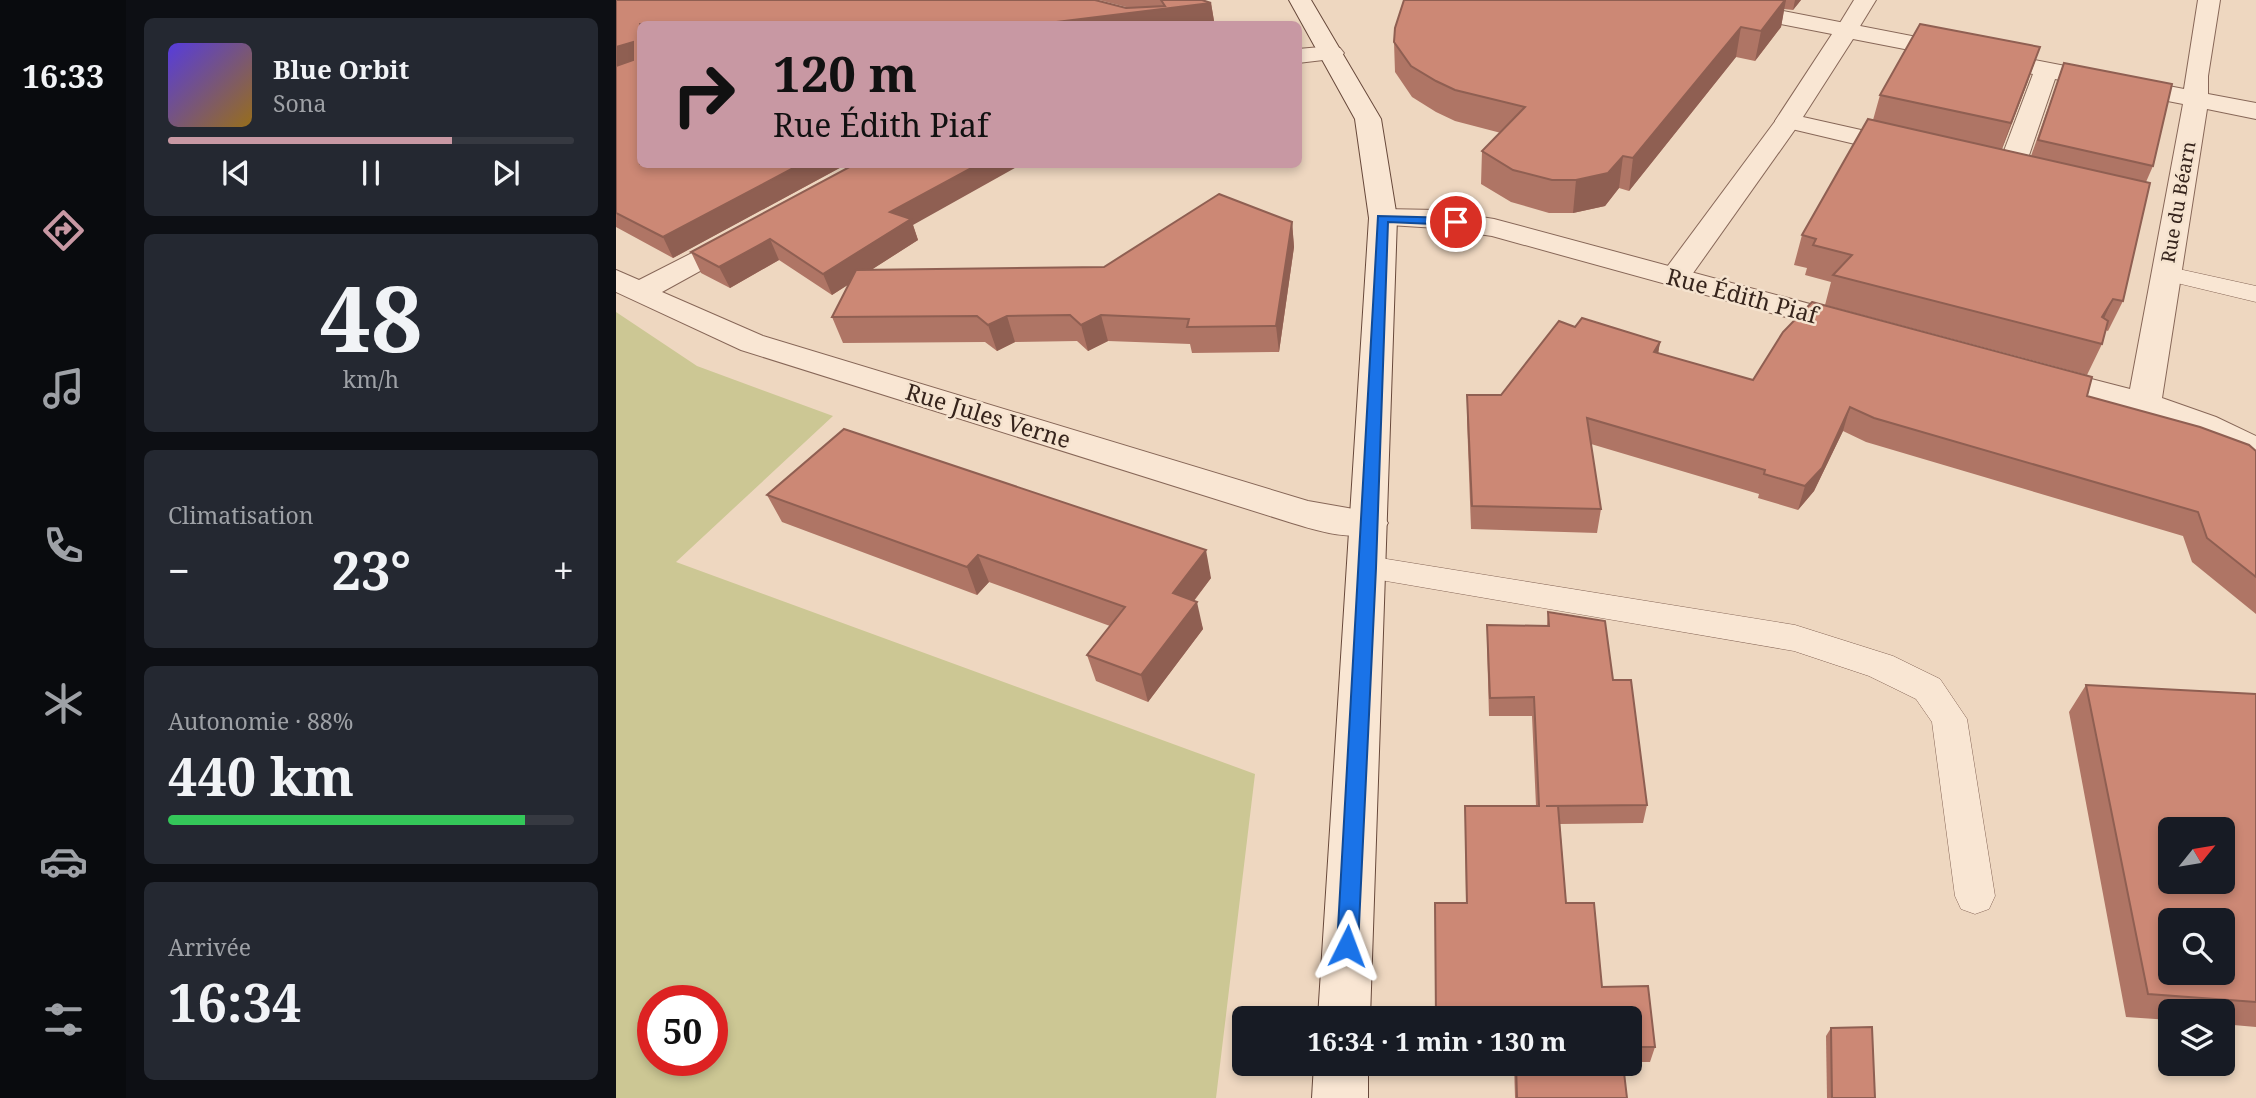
<!DOCTYPE html>
<html lang="fr">
<meta charset="utf-8">
<style>
:root{--surface:#171b24;--page:#242831;--text:#f1f3f6;--muted:#9ea1a6;--line:#363941;--accent:#c898a3}
body{margin:0;font-family:"Noto Serif",serif;background:var(--page);color:var(--text);height:100vh;display:flex;flex-direction:column;font-size:26px;white-space:nowrap}
*{box-sizing:border-box;margin:0}
p{font-size:23px;color:var(--muted)}
.icon{flex:none;width:38px;height:38px;fill:none;stroke:currentColor;stroke-width:2;stroke-linecap:round;stroke-linejoin:round}
.map{position:relative;flex:1;overflow:hidden}
.drawer{display:flex;flex-direction:column;gap:18px;padding:18px;background:#0d0f14;width:490px}
.drawer>*{flex:none}
.guide{position:absolute;left:21px;top:21px;width:665px;height:147px;border-radius:10px;box-shadow:0 4px 10px #0003;background:#c898a3;color:#111;overflow:hidden}
.needle{width:46px;rotate:60deg}
.tools{position:absolute;left:1542px;top:817px;display:grid;gap:14px}
.tools a{display:grid;place-items:center;width:77px;height:77px;border-radius:10px;background:var(--surface);box-shadow:0 4px 10px #0003;font-size:35px}
.speed{position:absolute;left:21px;top:985px;display:flex;gap:14px;font-size:35px;font-weight:700;text-align:center}
.speed>*{display:grid;place-content:center;width:91px;height:91px;border-radius:50%;background:var(--surface);box-shadow:0 4px 10px #0003;line-height:1}
.speed .limit{border:10px solid #d22;background:#fff;color:#111}
.pin{position:absolute;display:grid;place-items:center;width:60px;height:60px;color:#fff;margin:-30px;border:4px solid #fff;border-radius:50%;box-shadow:0 2px 7px #0007}
.me{position:absolute;width:77px;margin:-38px;rotate:3deg;stroke-linejoin:round;filter:drop-shadow(0 0 5px #0008)}
.turn{display:flex;align-items:center;gap:24px;height:147px;padding:0 21px;font-size:32px}
.turn .icon{width:91px;height:91px;stroke-width:2.5}
.turn b{display:block;font-size:49px;line-height:60px}
.big{font-size:52px;font-weight:700;line-height:1.1}
.drawer .widget{flex:1;display:flex;flex-direction:column;justify-content:center;gap:10px;min-width:0;padding:0 24px;border-radius:10px;background:var(--page)}
.drawer .dial{align-items:center;gap:0}
.dial b{font-size:91px;line-height:1}
.song{display:flex;align-items:center;gap:21px}
.cover{width:84px;height:84px;border-radius:10px;background:linear-gradient(135deg,hsl(250 70% 55%),hsl(40 70% 35%))}
.played{height:7px;border-radius:4px;background:linear-gradient(90deg,var(--accent) 70%,var(--line) 70%)}
.keys{display:flex;justify-content:space-around;direction:ltr}
.heat{display:flex;justify-content:space-between;align-items:center;font-size:38px;direction:ltr}
.charge{height:10px;border-radius:5px;background:linear-gradient(90deg,#34c759 88%,var(--line) 0)}
.trip{position:absolute;left:616px;top:1006px;width:410px;height:70px;border-radius:10px;background:var(--surface);box-shadow:0 4px 10px #0003;font-weight:700;line-height:70px;text-align:center}
main{display:flex;flex:1;min-height:0}
.tab-bar{display:flex;flex-direction:column;width:126px;justify-content:space-around;align-items:center;background:#090b0e;color:var(--muted)}
.tab-bar .icon{width:49px;height:49px}
.tab-bar .on{color:var(--accent)}
.tab-bar b{font-size:32px;color:var(--text)}
.map>svg:first-child{display:block}
.green{fill:#ccc794;fill-rule:evenodd}
.lines{fill:none;stroke-linecap:round;stroke-linejoin:round}
.service-casing{stroke:#876758;stroke-width:1}
.pedestrian-casing{stroke:#876758;stroke-width:2}
.minor-casing{stroke:#876758;stroke-width:2}
.secondary-casing{stroke:#68493b;stroke-width:2}
.service{fill:#f9e6d3;fill-rule:evenodd}
.pedestrian{fill:#f9e6d3;fill-rule:evenodd}
.minor{fill:#f9e6d3;fill-rule:evenodd}
.secondary{fill:#f9e6d3;fill-rule:evenodd}
.wall{fill:#af7565}
.shaded-wall{fill:#8f5f52}
.building{fill:#cc8875;stroke:#8f5f52;stroke-width:2;fill-rule:evenodd}
.route{fill:#1a73e8;stroke:#114b97;stroke-width:2}
.labels{text-anchor:middle;stroke-width:5;stroke-linejoin:round;paint-order:stroke}
.far-street-label{font-size:19px;fill:#36241c;stroke:#f5e3cf}
.street-label{font-size:23px;fill:#36241c;stroke:#f5e3cf}
</style>
<main>
<nav class="tab-bar">
<b>16:33</b>
<svg class="icon on" aria-label="directions" viewBox="0 0 24 24"><path d="M12 3l9 9-9 9-9-9zM9 14v-3h6M13 9l2 2-2 2"/></svg>
<svg class="icon" aria-label="music" viewBox="0 0 24 24"><path d="M9 18V5l10-2v13"/><circle cx="6" cy="18" r="3"/><circle cx="16" cy="16" r="3"/></svg>
<svg class="icon" aria-label="phone" viewBox="0 0 24 24"><path d="M5 4h4l2 5-3 2q2 4 5 5l2-3 5 2v4C11 20 4 13 5 4z"/></svg>
<svg class="icon" aria-label="climate" viewBox="0 0 24 24"><path d="M12 3v18M4 7l16 10M4 17L20 7"/></svg>
<svg class="icon" aria-label="car" viewBox="0 0 24 24"><path d="M5 17H2v-5l4-1 3-4h7l3 4 3 1v5h-3M9 17h6M6 11h13"/><circle cx="7" cy="17" r="2"/><circle cx="17" cy="17" r="2"/></svg>
<svg class="icon" aria-label="filters" viewBox="0 0 24 24"><path d="M4 7h16M4 17h16"/><circle cx="9" cy="7" r="2"/><circle cx="15" cy="17" r="2"/></svg>
</nav>
<section class="drawer">
<div class="widget">
<div class="song"><i class="cover"></i><div><b>Blue Orbit</b><p>Sona</p></div></div>
<div class="played"></div>
<div class="keys"><svg class="icon" aria-label="previous" viewBox="0 0 24 24"><path d="M18 5L8 12l10 7zM5 5v14"/></svg><svg class="icon" aria-label="pause" viewBox="0 0 24 24"><path d="M8 5v14M16 5v14"/></svg><svg class="icon" aria-label="next" viewBox="0 0 24 24"><path d="M6 5l10 7-10 7zM19 5v14"/></svg></div>
</div>
<div class="widget dial"><b>48</b><p>km/h</p></div>
<div class="widget"><p>Climatisation</p>
<div class="heat"><a>−</a><b class="big">23°</b><a>+</a></div>
</div>
<div class="widget"><p>Autonomie · 88%</p><b class="big">440 km</b><div class="charge"></div></div>
<div class="widget"><p>Arrivée</p><b class="big">16:34</b></div>
</section>
<div class="map">
<svg width="1640" height="1098" viewBox="0 0 1640 1098">
<rect width="100%" height="100%" fill="#eed7c0"/>
<!-- green -->
<path class="green" d="M 0,312 L 81,366 L 217,416 L 60,562 L 639,774 L 600,1098 L 0,1098 ZM 37,1001 L 96,1001 L 96,1060 L 37,1060 Z"/>
<g class="lines">
<defs>
<g id="service">
<path d="M 1549,266 L 1640,286 L 1640,302 L 1540,278 L 1537,273 L 1540,268 Z"/>
<path d="M 752,556 L 1179,625 L 1277,656 L 1324,679 L 1351,719 L 1379,896 L 1373,909 L 1359,914 L 1345,909 L 1339,896 L 1316,722 L 1300,699 L 1253,676 L 1178,651 L 741,576 L 736,568 L 741,560 Z"/>
</g>
<g id="pedestrian">
<path d="M 1238,0 L 1260,0 L 1238,36 L 1222,36 L 1219,31 Z"/>
<path d="M 1172,113 L 1181,116 L 1185,121 L 1070,283 L 1059,286 L 1048,283 L 1044,277 L 1048,271 L 1163,116 Z"/>
</g>
<g id="minor">
<path d="M 1065,0 L 1110,0 L 1568,89 L 1582,0 L 1604,0 L 1592,76 L 1592,94 L 1640,103 L 1640,119 L 1591,109 L 1546,398 L 1600,417 L 1640,436 L 1640,463 L 1549,422 L 1409,382 L 1404,375 L 1409,368 L 1421,365 L 1514,389 L 1567,104 L 1439,79 L 1409,167 L 1434,173 L 1438,179 L 1434,185 L 1424,187 L 1384,178 L 1380,172 L 1417,74 L 1237,39 L 1187,117 L 1303,143 L 1307,149 L 1303,155 L 1294,157 L 1163,126 L 1159,121 L 1216,34 L 1076,7 Z"/>
<path d="M 716,46 L 724,48 L 728,53 L 724,58 L 682,63 L 682,49 Z"/>
<path d="M 767,209 L 821,210 L 878,219 L 1246,318 L 1251,325 L 1246,332 L 1235,335 L 876,236 L 821,228 L 757,224 L 753,218 L 757,212 Z"/>
<path d="M 125,228 L 135,231 L 140,237 L 135,243 L 46,292 L 147,336 L 692,501 L 766,514 L 772,523 L 766,532 C 736,541 705,532 676,523 L 125,350 L 0,292 L 0,270 L 23,280 Z"/>
</g>
<g id="secondary">
<path d="M 673,0 L 695,0 L 765,119 L 781,218 L 754,1018 L 702,1018 L 753,218 L 739,119 Z"/>
<path d="M 698,1064 L 752,1064 L 752,1098 L 696,1098 Z"/>
</g>
</defs>
<!-- service casing -->
<use href="#service" class="service-casing"/>
<!-- pedestrian casing -->
<use href="#pedestrian" class="pedestrian-casing"/>
<!-- minor casing -->
<use href="#minor" class="minor-casing"/>
<!-- secondary casing -->
<use href="#secondary" class="secondary-casing"/>
<!-- service -->
<use href="#service" class="service"/>
<!-- pedestrian -->
<use href="#pedestrian" class="pedestrian"/>
<!-- minor -->
<use href="#minor" class="minor"/>
<!-- secondary -->
<use href="#secondary" class="secondary"/>
</g>
<!-- wall -->
<g class="wall">
<path d="M 0,0 L 510,8 L 514,8 L 483,0 L 586,0 L 595,3 L 598,21 L 24,24 L 24,164 L 231,164 L 57,258 L 0,227 Z"/>
<path d="M 788,0 L 1185,0 L 1177,10 L 1168,9 L 1165,27 L 1139,61 L 1120,57 L 1013,191 L 1003,188 L 989,206 L 957,213 L 933,213 L 895,202 L 865,184 L 866,151 L 885,133 L 839,121 L 820,112 L 796,97 L 779,72 L 778,42 Z"/>
<path d="M 1448,63 L 1537,166 L 1530,182 L 1507,301 L 1492,331 L 1489,330 L 1486,344 L 1471,375 L 1209,305 L 1215,282 L 1189,275 L 1191,268 L 1178,265 L 1186,235 L 1257,120 L 1264,95 L 1412,81 L 1386,149 L 1415,156 Z"/>
<path d="M 239,164 L 297,225 L 302,240 L 255,270 L 488,267 L 676,222 L 678,247 L 663,352 L 576,353 L 574,344 L 492,341 L 472,351 L 461,341 L 399,342 L 381,351 L 369,342 L 227,343 L 216,317 L 233,284 L 216,295 L 163,260 L 114,288 L 85,273 L 75,252 Z"/>
<path d="M 959,327 L 1044,342 L 1042,354 L 1137,380 L 1471,396 L 1640,451 L 1640,614 L 1576,562 L 1567,536 L 1250,442 L 1227,431 L 1198,491 L 1182,510 L 1142,498 L 1143,494 L 975,444 L 985,509 L 981,533 L 855,529 L 851,419 L 851,395 L 885,395 Z"/>
<path d="M 151,495 L 595,578 L 578,601 L 587,629 L 532,702 L 480,681 L 471,655 L 494,626 L 373,582 L 361,595 L 166,522 Z"/>
<path d="M 932,612 L 997,680 L 1031,805 L 1027,823 L 944,824 L 950,903 L 986,987 L 1039,1047 L 1034,1062 L 1013,1062 L 1013,1018 L 850,903 L 849,806 L 920,806 L 916,716 L 873,716 L 871,644 L 871,625 L 931,626 Z"/>
<path d="M 1470,685 L 1640,694 L 1640,1027 L 1606,1024 L 1606,1012 L 1554,1012 L 1554,1020 L 1510,1017 L 1453,712 Z"/>
<path d="M 1215,1028 L 1259,1098 L 1211,1098 L 1210,1036 Z"/>
<path d="M 898,1064 L 1007,1064 L 1011,1098 L 899,1098 Z"/>
</g>
<!-- shaded-wall -->
<g class="shaded-wall">
<path d="M 1169,0 L 1170,0 L 1165,27 L 1139,61 L 1145,31 Z"/>
<path d="M 1179,0 L 1185,0 L 1177,10 Z"/>
<path d="M 595,3 L 598,21 L 570,24 L 424,24 Z"/>
<path d="M 1125,27 L 1120,57 L 1013,191 L 1017,158 Z"/>
<path d="M 17,42 L 24,59 L 0,69 L 0,47 Z"/>
<path d="M 1424,47 L 1412,81 L 1382,159 L 1395,123 Z"/>
<path d="M 1007,156 L 1003,188 L 989,206 L 957,213 L 960,180 Z"/>
<path d="M 185,164 L 231,164 L 57,258 L 47,237 Z"/>
<path d="M 363,164 L 406,164 L 297,225 L 302,240 L 216,295 L 207,274 L 274,212 Z"/>
<path d="M 676,222 L 678,247 L 663,352 L 660,326 Z"/>
<path d="M 154,239 L 163,260 L 114,288 L 103,267 Z"/>
<path d="M 1497,299 L 1483,329 L 1486,317 Z"/>
<path d="M 485,315 L 492,341 L 472,351 L 465,325 Z"/>
<path d="M 391,316 L 399,342 L 381,351 L 372,325 Z"/>
<path d="M 1044,342 L 1040,365 L 1038,352 Z"/>
<path d="M 1234,407 L 1227,431 L 1198,491 L 1182,510 L 1189,486 Z"/>
<path d="M 590,550 L 595,578 L 563,620 L 557,593 Z"/>
<path d="M 362,555 L 373,582 L 361,595 L 351,567 Z"/>
<path d="M 581,602 L 587,629 L 532,702 L 525,675 Z"/>
</g>
<!-- building -->
<g class="building">
<path d="M 0,0 L 479,0 L 510,8 L 549,6 L 545,0 L 586,0 L 595,3 L 424,24 L 24,24 L 24,164 L 185,164 L 47,237 L 0,213 L 0,66 L 17,60 L 17,42 L 0,47 Z"/>
<path d="M 788,0 L 1169,0 L 1145,31 L 1125,27 L 1017,158 L 1007,156 L 992,173 L 960,180 L 936,180 L 897,170 L 866,151 L 909,107 L 839,90 L 820,81 L 795,66 L 778,42 L 779,28 Z"/>
<path d="M 1304,24 L 1424,47 L 1395,123 L 1264,95 Z"/>
<path d="M 1448,63 L 1556,84 L 1537,166 L 1422,140 Z"/>
<path d="M 1252,119 L 1534,183 L 1507,301 L 1497,299 L 1486,317 L 1492,321 L 1486,344 L 1217,275 L 1236,255 L 1197,245 L 1200,239 L 1186,235 Z"/>
<path d="M 239,164 L 363,164 L 274,212 L 295,219 L 207,274 L 154,239 L 103,267 L 75,252 Z"/>
<path d="M 603,194 L 676,222 L 660,326 L 571,327 L 573,319 L 485,315 L 465,325 L 454,315 L 391,316 L 372,325 L 361,316 L 216,317 L 240,270 L 488,267 Z"/>
<path d="M 1196,302 L 1476,377 L 1471,396 L 1584,427 L 1633,445 L 1640,451 L 1640,577 L 1591,538 L 1582,512 L 1258,418 L 1234,407 L 1206,468 L 1189,486 L 1148,474 L 1149,470 L 971,418 L 985,509 L 856,506 L 851,395 L 885,395 L 943,321 L 959,327 L 966,318 L 1044,342 L 1038,352 L 1137,380 L 1167,332 Z"/>
<path d="M 228,429 L 590,550 L 557,593 L 581,602 L 525,675 L 471,655 L 509,607 L 362,555 L 351,567 L 151,495 Z"/>
<path d="M 932,612 L 989,621 L 997,680 L 1015,680 L 1031,805 L 930,806 L 942,806 L 950,903 L 978,903 L 986,987 L 1032,986 L 1039,1047 L 1013,1047 L 1013,1018 L 820,1018 L 819,903 L 851,903 L 849,806 L 923,806 L 918,697 L 874,698 L 871,625 L 933,626 Z"/>
<path d="M 1470,685 L 1640,694 L 1640,1002 L 1532,994 ZM 1554,830 L 1606,830 L 1606,882 L 1554,882 ZM 1554,920 L 1606,920 L 1606,973 L 1554,973 Z"/>
<path d="M 1256,1027 L 1259,1098 L 1216,1098 L 1215,1028 Z"/>
<path d="M 900,1064 L 1007,1064 L 1011,1098 L 901,1098 Z"/>
</g>
<!-- route -->
<path class="route" d="M 762,216 L 840,218 L 846,222 L 840,225 L 772,222 L 760,568 L 742,946 L 739,953 L 731,956 L 724,953 L 721,946 Z"/>
<g class="labels">
<!-- far-street labels -->
<g class="far-street-label">
<text transform="translate(1562 202) rotate(-80)" y="7">Rue du Béarn</text>
</g>
<!-- street labels -->
<g class="street-label">
<text transform="translate(1126 296) rotate(15)" y="8">Rue Édith Piaf</text>
<text transform="translate(372 416) rotate(17)" y="8">Rue Jules Verne</text>
</g>
</g>
</svg>
<div class="tools">
<a><svg class="needle" viewBox="-14 -14 28 28"><path d="M0-13l5 13h-10z" fill="#e53935"/><path d="M0 13l5-13h-10z" fill="#9ea1a6"/></svg></a>
<a><svg class="icon" aria-label="search" viewBox="0 0 24 24"><circle cx="10" cy="10" r="6"/><path d="M15 15l6 6"/></svg></a>
<a><svg class="icon" aria-label="layers" viewBox="0 0 24 24"><path d="M12 4l9 5-9 5-9-5zM3 14l9 5 9-5"/></svg></a>
</div>
<div class="speed"><div class="limit">50</div></div>
<div class="pin" style="left:840px;top:222px;background:#d93025"><svg class="icon" aria-label="arrive" viewBox="0 0 24 24"><path d="M6 21V4h12l-3 4 3 4H6"/></svg></div>
<svg class="me" style="left:731px;top:946px" viewBox="-20 -20 40 40"><path d="M0-17L14 15 0 8-14 15z" fill="#1a73e8" stroke="#fff" stroke-width="4"/></svg>
<div class="trip">16:34 · 1 min · 130 m</div>
<div class="guide">
<div class="turn"><svg class="icon" aria-label="right" viewBox="0 0 24 24"><path d="M7 20v-9h11M14 6l5 5-5 5"/></svg><div><b>120 m</b>Rue Édith Piaf</div></div>
</div>
</div>
</main>
